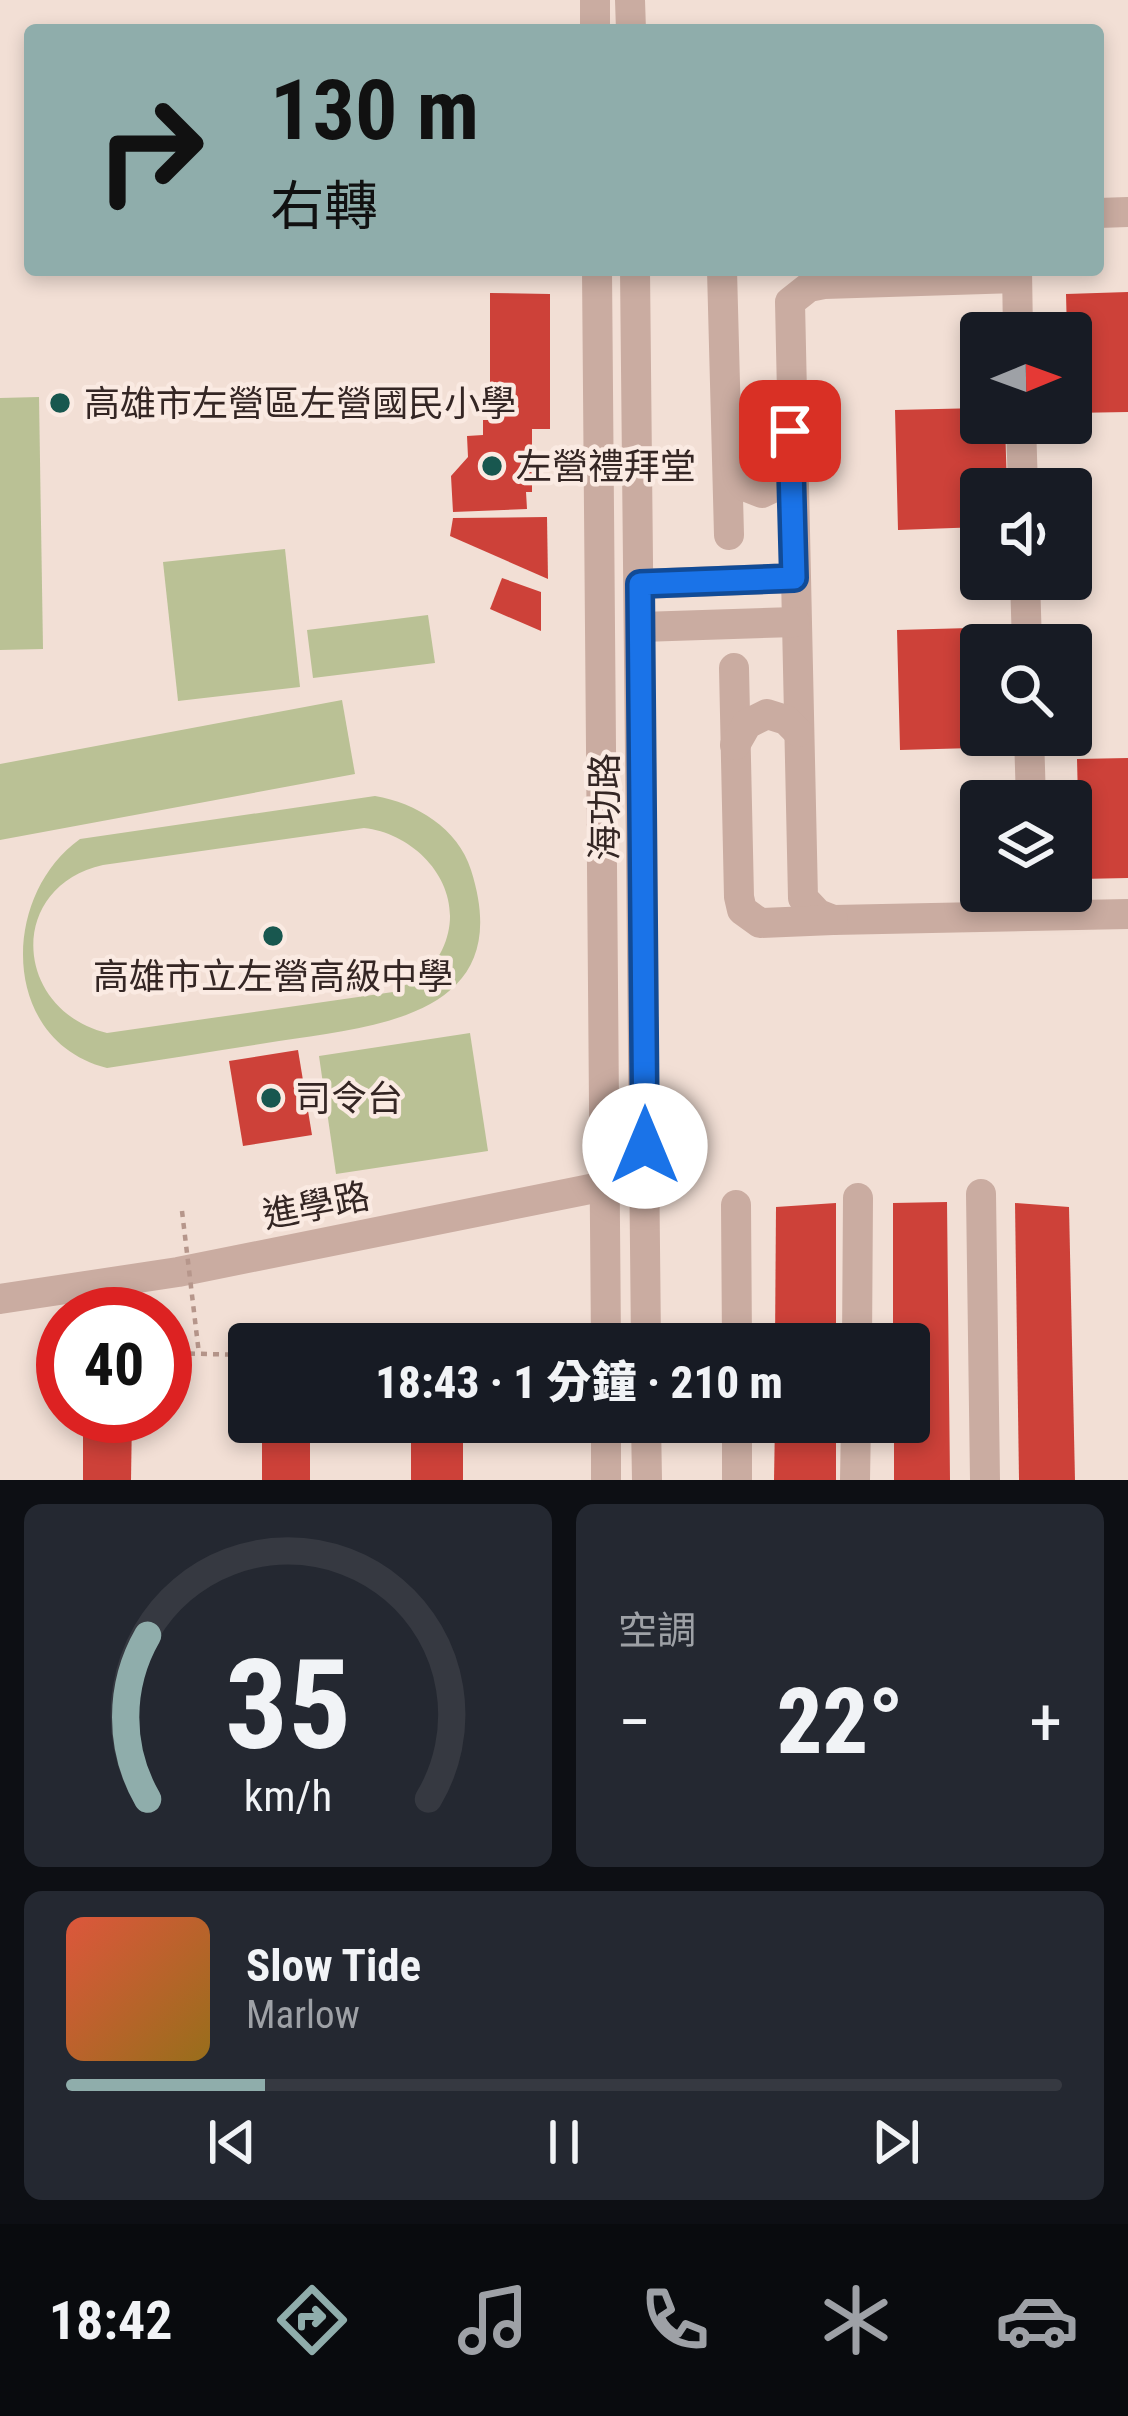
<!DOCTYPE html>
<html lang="zh-TW">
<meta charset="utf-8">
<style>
:root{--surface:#171b24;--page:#242831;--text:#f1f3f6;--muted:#9ea1a6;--line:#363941;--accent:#8fadab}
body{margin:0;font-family:"Roboto Condensed","Noto Sans TC",sans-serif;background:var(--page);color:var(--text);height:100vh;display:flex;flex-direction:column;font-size:45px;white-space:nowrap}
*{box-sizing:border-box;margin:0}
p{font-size:39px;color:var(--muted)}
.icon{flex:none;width:66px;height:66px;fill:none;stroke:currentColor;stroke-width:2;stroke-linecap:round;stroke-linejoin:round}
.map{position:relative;height:1480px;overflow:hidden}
.sheet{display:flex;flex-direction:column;gap:24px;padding:24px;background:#0d0f14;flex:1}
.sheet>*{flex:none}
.hud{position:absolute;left:24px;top:24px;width:1080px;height:252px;border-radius:12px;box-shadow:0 6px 18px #0003;background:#8fadab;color:#111;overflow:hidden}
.needle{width:78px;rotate:89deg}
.buttons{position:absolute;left:960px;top:312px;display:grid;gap:24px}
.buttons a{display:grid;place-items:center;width:132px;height:132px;border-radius:12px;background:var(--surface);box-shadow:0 6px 18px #0003;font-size:60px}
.speed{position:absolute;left:36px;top:1287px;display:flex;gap:24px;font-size:60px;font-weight:700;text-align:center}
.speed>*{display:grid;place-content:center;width:156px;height:156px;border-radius:50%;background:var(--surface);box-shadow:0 6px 18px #0003;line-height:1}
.speed .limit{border:18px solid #d22;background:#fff;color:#111}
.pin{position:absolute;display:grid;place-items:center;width:102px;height:102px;color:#fff;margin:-51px;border-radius:24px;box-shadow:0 6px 18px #0006}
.me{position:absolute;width:132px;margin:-66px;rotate:0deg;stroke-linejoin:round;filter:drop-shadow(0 0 9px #0008)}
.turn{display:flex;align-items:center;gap:42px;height:252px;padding:0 48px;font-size:54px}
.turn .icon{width:156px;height:156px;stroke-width:2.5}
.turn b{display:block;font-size:84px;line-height:102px}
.big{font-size:90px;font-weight:800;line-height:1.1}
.sheet .widget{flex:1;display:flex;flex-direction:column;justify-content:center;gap:18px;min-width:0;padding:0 42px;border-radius:18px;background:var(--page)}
.sheet .dial{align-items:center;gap:0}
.dial svg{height:312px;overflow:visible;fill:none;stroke:var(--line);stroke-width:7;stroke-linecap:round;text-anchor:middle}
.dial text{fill:var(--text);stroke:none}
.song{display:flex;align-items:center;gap:36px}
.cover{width:144px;height:144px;border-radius:18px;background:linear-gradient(135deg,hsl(10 70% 55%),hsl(40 70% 35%))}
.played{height:12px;border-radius:6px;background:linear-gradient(90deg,var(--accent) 20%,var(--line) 20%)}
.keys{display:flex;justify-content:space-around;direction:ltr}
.heat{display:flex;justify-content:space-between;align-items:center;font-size:66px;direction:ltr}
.sheet .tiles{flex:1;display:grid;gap:24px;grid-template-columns:1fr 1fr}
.widget:last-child{grid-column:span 2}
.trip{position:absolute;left:228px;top:1323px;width:702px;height:120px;border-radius:12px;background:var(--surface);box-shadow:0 6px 18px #0003;font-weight:800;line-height:120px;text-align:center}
.tabs{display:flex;height:192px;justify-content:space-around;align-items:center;background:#090b0e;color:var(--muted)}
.tabs .icon{width:84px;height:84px}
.tabs .current{color:var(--accent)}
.tabs b{font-size:54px;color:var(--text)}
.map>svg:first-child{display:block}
.green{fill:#bac195;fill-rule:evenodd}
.building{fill:#cd4139}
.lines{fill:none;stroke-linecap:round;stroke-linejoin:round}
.path{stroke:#b6968b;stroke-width:4.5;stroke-dasharray:6 6;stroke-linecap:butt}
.minor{stroke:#caaca1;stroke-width:30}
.path-bridge{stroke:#b6968b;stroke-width:4.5;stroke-dasharray:6 6;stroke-linecap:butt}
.route-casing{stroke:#114b97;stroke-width:30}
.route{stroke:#1a73e8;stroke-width:21}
.poi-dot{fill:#18574f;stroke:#faeae2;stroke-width:4.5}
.labels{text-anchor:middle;stroke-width:9;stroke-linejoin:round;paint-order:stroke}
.poi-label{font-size:36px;fill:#342624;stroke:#faeae2;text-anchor:start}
.street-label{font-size:36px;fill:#342624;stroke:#faeae2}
</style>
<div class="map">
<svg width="1128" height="1480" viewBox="0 0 1128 1480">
<rect width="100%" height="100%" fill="#f2dfd5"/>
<!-- green -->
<g class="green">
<path d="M 39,397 L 43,649 L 0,650 L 0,398 Z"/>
<path d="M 285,549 L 300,687 L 178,701 L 163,562 Z"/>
<path d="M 428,615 L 435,663 L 313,678 L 307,630 Z"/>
<path d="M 342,700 L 355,774 L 0,840 L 0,764 Z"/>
<path d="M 375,796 C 416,803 458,828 471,870 C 517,1014 381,1026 279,1041 C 222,1050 165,1059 107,1068 C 0,1041 0,896 80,839 ZM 364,828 C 420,834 470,892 442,950 C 433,969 411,982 393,992 L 107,1033 C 13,1010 6,887 103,865 Z"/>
<path d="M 470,1033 L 488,1151 L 336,1174 L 319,1056 Z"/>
</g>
<!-- building -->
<g class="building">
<path d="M 1128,292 L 1128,412 L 1071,413 L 1071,333 L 1067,333 L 1066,294 Z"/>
<path d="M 490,293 L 550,294 L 550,429 L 532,429 L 532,492 L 526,492 L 527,509 L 453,512 L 451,476 L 468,457 L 467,436 L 483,435 L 483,420 L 490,420 Z"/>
<path d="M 981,408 L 981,423 L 1005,423 L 1007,489 L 981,489 L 981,527 L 898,530 L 895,410 Z"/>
<path d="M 547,517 L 548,579 L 450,536 L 453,518 Z"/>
<path d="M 502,578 L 541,592 L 541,631 L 490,609 Z"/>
<path d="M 1006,627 L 1007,645 L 981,645 L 981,735 L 1009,735 L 1010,747 L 900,750 L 897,630 Z"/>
<path d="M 1128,758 L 1128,878 L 1080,879 L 1077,759 Z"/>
<path d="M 298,1050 L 312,1135 L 243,1146 L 229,1061 Z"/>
<path d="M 947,1202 L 950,1480 L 894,1480 L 894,1422 L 909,1422 L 909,1344 L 893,1344 L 893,1203 Z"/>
<path d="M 836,1203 L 836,1344 L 775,1344 L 776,1207 Z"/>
<path d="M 1015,1203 L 1069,1207 L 1075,1480 L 1019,1480 Z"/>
<rect x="410" y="1338" width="52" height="6"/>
<path d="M 83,1416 L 132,1416 L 131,1480 L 83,1480 Z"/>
<rect x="262" y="1422" width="48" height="58"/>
<rect x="411" y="1422" width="52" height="58"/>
<path d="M 775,1422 L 836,1422 L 836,1480 L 774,1480 Z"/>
</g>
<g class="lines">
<!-- path -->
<g class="path">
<path d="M 43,1350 L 63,1351"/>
<path d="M 165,1353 L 249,1355"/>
</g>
<!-- minor -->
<g class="minor">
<path d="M 595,0 L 595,30"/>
<path d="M 630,0 L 631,30"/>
<path d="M 1098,213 L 1128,212"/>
<path d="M 597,270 L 606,1344"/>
<path d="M 635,270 L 646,1344"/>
<path d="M 722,270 L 729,535"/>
<path d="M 1017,270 L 1018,333"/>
<path d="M 1017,278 L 824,284 L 809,287 L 790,302 L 803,898 L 818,914 L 833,920 L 1128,914"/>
<path d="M 1021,423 L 1023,489"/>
<path d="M 728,469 L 739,484 L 762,493 L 783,483 L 792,470"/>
<path d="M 1025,579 L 1027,645"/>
<path d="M 640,584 L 794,578"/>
<path d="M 641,627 L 795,622"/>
<path d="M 734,668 L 739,897 L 742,910 L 760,923 L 833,920"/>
<path d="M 1029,735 L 1031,801"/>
<path d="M 735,745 L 747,724 L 767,714 L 786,720 L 798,732"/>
<path d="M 981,1194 L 985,1480"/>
<path d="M 736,1205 L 737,1344"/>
<path d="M 0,1299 L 178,1272 L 605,1186 L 625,1186"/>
<path d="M 857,1344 L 858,1198"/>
<path d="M 606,1422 L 606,1480"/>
<path d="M 646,1422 L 647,1480"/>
<path d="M 737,1422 L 737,1480"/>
<path d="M 855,1480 L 856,1422"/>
</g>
<!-- path-bridge -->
<path class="path-bridge" d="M 182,1211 L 199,1354"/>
</g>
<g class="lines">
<defs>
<path id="route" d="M 645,1146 L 640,584 L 794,578 L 790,431"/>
</defs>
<!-- route casing -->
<use href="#route" class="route-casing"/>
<!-- route -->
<use href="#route" class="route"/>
</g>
<!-- markers -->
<g class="poi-dot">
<circle cx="60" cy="403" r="12"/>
<circle cx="492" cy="466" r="12"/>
<circle cx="273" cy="936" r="12"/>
<circle cx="271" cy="1098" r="12"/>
</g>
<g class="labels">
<!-- poi labels -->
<g class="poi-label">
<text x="84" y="416">高雄市左營區左營國民小學</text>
<text x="516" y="479">左營禮拜堂</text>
<text x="273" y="989" text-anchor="middle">高雄市立左營高級中學</text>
<text x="295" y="1111">司令台</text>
</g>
<!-- street labels -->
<g class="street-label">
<text transform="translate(604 807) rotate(-90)" y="13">海功路</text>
<text transform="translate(316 1205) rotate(-11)" y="13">進學路</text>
</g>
</g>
</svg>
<div class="buttons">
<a><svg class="needle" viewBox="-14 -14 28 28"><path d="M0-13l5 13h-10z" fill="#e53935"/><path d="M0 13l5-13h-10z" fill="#9ea1a6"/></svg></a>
<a><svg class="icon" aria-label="sound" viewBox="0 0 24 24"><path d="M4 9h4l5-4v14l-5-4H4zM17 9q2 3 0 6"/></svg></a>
<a><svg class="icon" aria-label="search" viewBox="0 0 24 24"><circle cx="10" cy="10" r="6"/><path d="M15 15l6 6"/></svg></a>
<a><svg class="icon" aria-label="layers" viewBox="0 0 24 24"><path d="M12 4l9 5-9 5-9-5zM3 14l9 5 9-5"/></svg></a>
</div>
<div class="speed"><div class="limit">40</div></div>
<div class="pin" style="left:790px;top:431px;background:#d93025"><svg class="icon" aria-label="arrive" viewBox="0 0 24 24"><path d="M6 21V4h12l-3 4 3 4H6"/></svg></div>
<svg class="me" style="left:645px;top:1146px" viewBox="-20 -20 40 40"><circle r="19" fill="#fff"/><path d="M0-13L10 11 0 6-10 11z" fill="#1a73e8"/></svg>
<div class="trip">18:43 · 1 分鐘 · 210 m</div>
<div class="hud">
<div class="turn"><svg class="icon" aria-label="right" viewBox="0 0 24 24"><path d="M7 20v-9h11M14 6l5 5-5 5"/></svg><div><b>130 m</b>右轉</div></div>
</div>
</div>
<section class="sheet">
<div class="tiles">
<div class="widget dial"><svg viewBox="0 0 100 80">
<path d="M14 69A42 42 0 1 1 86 69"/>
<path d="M14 69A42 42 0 0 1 14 27" stroke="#8fadab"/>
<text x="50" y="56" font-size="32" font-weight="700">35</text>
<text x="50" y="72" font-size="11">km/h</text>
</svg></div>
<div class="widget"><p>空調</p>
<div class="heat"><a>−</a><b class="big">22°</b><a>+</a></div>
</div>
<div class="widget">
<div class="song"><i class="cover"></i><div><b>Slow Tide</b><p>Marlow</p></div></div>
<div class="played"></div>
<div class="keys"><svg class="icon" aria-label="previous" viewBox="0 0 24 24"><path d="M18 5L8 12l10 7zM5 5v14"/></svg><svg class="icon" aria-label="pause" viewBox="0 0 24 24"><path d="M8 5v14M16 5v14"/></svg><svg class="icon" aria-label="next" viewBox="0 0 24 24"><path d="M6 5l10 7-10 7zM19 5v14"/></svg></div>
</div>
</div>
</section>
<nav class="tabs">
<b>18:42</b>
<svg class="icon current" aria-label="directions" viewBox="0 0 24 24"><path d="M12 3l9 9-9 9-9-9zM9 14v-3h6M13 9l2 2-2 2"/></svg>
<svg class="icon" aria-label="music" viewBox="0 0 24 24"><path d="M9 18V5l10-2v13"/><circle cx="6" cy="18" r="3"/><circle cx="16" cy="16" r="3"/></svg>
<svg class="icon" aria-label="phone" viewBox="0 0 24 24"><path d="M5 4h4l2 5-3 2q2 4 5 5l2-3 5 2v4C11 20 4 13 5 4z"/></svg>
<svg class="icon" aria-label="climate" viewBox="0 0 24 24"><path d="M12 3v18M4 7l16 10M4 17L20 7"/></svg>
<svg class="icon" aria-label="car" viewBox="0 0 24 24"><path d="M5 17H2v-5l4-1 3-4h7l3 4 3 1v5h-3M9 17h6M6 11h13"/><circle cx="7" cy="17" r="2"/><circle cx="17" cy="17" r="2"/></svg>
</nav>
